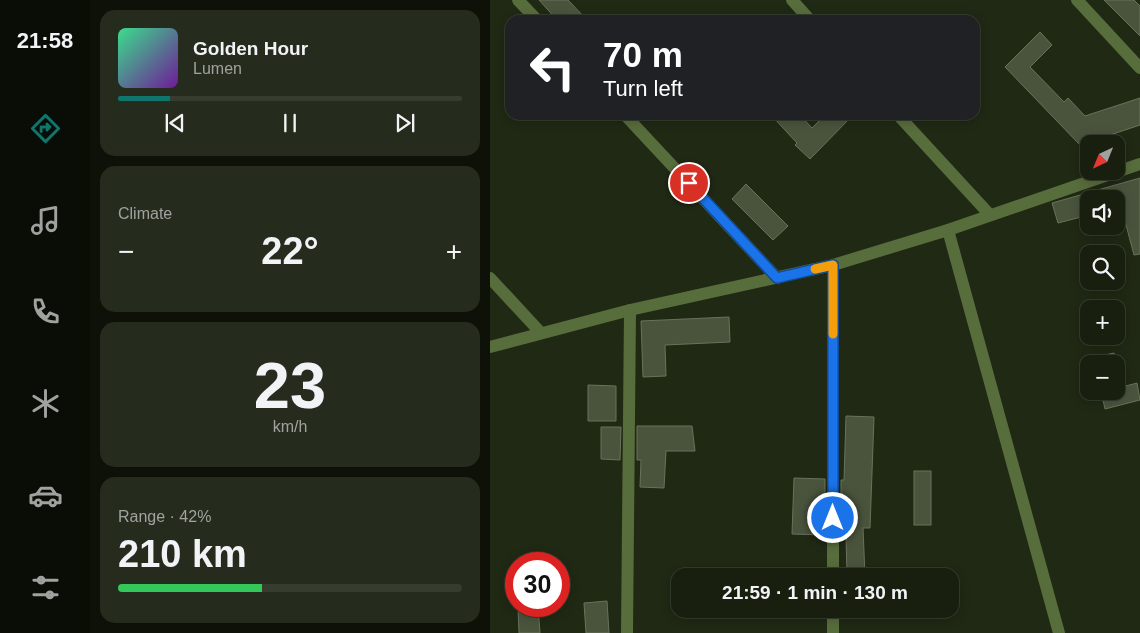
<!DOCTYPE html>
<meta charset="utf-8">
<style>
:root{--surface:#181f0f;--page:#252c1d;--text:#f1f3f6;--muted:#9fa29e;--line:#363d2f;--accent:#0f766e}
body{margin:0;font-family:Helvetica,sans-serif;background:var(--page);color:var(--text);height:100vh;display:flex;flex-direction:column;font-size:19px;white-space:nowrap}
*{box-sizing:border-box;margin:0}
p{font-size:16px;color:var(--muted)}
.icon{flex:none;width:28px;height:28px;fill:none;stroke:currentColor;stroke-width:2;stroke-linecap:round;stroke-linejoin:round}
.map{position:relative;flex:1;overflow:hidden}
.sheet{display:flex;flex-direction:column;gap:10px;padding:10px;background:#0d1108;width:400px}
.sheet>*{flex:none}
.guide{position:absolute;left:15px;top:15px;width:475px;height:105px;border-radius:15px;box-shadow:0 2px 12px #0003,0 0 0 1px var(--line);background:#202124;color:#fff;overflow:hidden}
.needle{width:32px;rotate:223deg}
.fabs{position:absolute;left:590px;top:135px;display:grid;gap:10px}
.fabs a{display:grid;place-items:center;width:45px;height:45px;border-radius:10px;background:var(--surface);box-shadow:0 2px 12px #0003,0 0 0 1px var(--line);font-size:25px}
.speed{position:absolute;left:15px;top:552px;display:flex;gap:10px;font-size:25px;font-weight:700;text-align:center}
.speed>*{display:grid;place-content:center;width:65px;height:65px;border-radius:50%;background:var(--surface);box-shadow:0 2px 12px #0003,0 0 0 1px var(--line);line-height:1}
.speed .limit{border:8px solid #d22;background:#fff;color:#111}
.pin{position:absolute;display:grid;place-items:center;width:42px;height:42px;color:#fff;margin:-21px;border:2px solid #fff;border-radius:50%;box-shadow:0 1px 5px #0007}
.me{position:absolute;width:55px;margin:-28px;rotate:0deg;stroke-linejoin:round;filter:drop-shadow(0 0 4px #0008)}
.turn{display:flex;align-items:center;gap:18px;height:105px;padding:0 15px;font-size:22px}
.turn .icon{width:65px;height:65px;stroke-width:2.5}
.turn b{display:block;font-size:35px;line-height:42px}
.big{font-size:38px;font-weight:800;line-height:1.1}
.sheet .widget{flex:1;display:flex;flex-direction:column;justify-content:center;gap:8px;min-width:0;padding:0 18px;border-radius:15px;background:var(--page)}
.sheet .dial{align-items:center;gap:0}
.dial b{font-size:65px;line-height:1}
.song{display:flex;align-items:center;gap:15px}
.cover{width:60px;height:60px;border-radius:8px;background:linear-gradient(135deg,hsl(150 70% 55%),hsl(280 70% 35%))}
.played{height:5px;border-radius:2px;background:linear-gradient(90deg,var(--accent) 15%,var(--line) 15%)}
.keys{display:flex;justify-content:space-around;direction:ltr}
.heat{display:flex;justify-content:space-between;align-items:center;font-size:28px;direction:ltr}
.charge{height:8px;border-radius:4px;background:linear-gradient(90deg,#34c759 42%,var(--line) 0)}
.trip{position:absolute;left:181px;top:568px;width:288px;height:50px;border-radius:15px;background:var(--surface);box-shadow:0 2px 12px #0003,0 0 0 1px var(--line);font-weight:800;line-height:50px;text-align:center}
main{display:flex;flex:1;min-height:0}
.tab-bar{display:flex;flex-direction:column;width:90px;justify-content:space-around;align-items:center;background:#0a0c06;color:var(--muted)}
.tab-bar .icon{width:35px;height:35px}
.tab-bar .current{color:var(--accent)}
.tab-bar b{font-size:22px;color:var(--text)}
.map>svg:first-child{display:block}
.building{fill:#4a543d;stroke:#69735b}
.lines{fill:none;stroke-linecap:round;stroke-linejoin:round}
.minor{stroke:#586d3c;stroke-width:12}
.route-casing{stroke:#114b97;stroke-width:12}
.route{stroke:#1a73e8;stroke-width:9}
.slow{stroke:#f59e0b;stroke-width:9}
</style>
<main>
<nav class="tab-bar">
<b>21:58</b>
<svg class="icon current" aria-label="directions" viewBox="0 0 24 24"><path d="M12 3l9 9-9 9-9-9zM9 14v-3h6M13 9l2 2-2 2"/></svg>
<svg class="icon" aria-label="music" viewBox="0 0 24 24"><path d="M9 18V5l10-2v13"/><circle cx="6" cy="18" r="3"/><circle cx="16" cy="16" r="3"/></svg>
<svg class="icon" aria-label="phone" viewBox="0 0 24 24"><path d="M5 4h4l2 5-3 2q2 4 5 5l2-3 5 2v4C11 20 4 13 5 4z"/></svg>
<svg class="icon" aria-label="climate" viewBox="0 0 24 24"><path d="M12 3v18M4 7l16 10M4 17L20 7"/></svg>
<svg class="icon" aria-label="car" viewBox="0 0 24 24"><path d="M5 17H2v-5l4-1 3-4h7l3 4 3 1v5h-3M9 17h6M6 11h13"/><circle cx="7" cy="17" r="2"/><circle cx="17" cy="17" r="2"/></svg>
<svg class="icon" aria-label="filters" viewBox="0 0 24 24"><path d="M4 7h16M4 17h16"/><circle cx="9" cy="7" r="2"/><circle cx="15" cy="17" r="2"/></svg>
</nav>
<section class="sheet">
<div class="widget">
<div class="song"><i class="cover"></i><div><b>Golden Hour</b><p>Lumen</p></div></div>
<div class="played"></div>
<div class="keys"><svg class="icon" aria-label="previous" viewBox="0 0 24 24"><path d="M18 5L8 12l10 7zM5 5v14"/></svg><svg class="icon" aria-label="pause" viewBox="0 0 24 24"><path d="M8 5v14M16 5v14"/></svg><svg class="icon" aria-label="next" viewBox="0 0 24 24"><path d="M6 5l10 7-10 7zM19 5v14"/></svg></div>
</div>
<div class="widget"><p>Climate</p>
<div class="heat"><a>−</a><b class="big">22°</b><a>+</a></div>
</div>
<div class="widget dial"><b>23</b><p>km/h</p></div>
<div class="widget"><p>Range · 42%</p><b class="big">210 km</b><div class="charge"></div></div>
</section>
<div class="map">
<svg width="650" height="633" viewBox="0 0 650 633">
<rect width="100%" height="100%" fill="#202914"/>
<!-- building -->
<g class="building">
<path d="M 49,0 L 78,0 L 97,20 L 67,20 Z"/>
<path d="M 614,0 L 644,0 L 650,6 L 650,36 Z"/>
<path d="M 550,32 L 562,45 L 540,67 L 574,102 L 578,98 L 595,116 L 650,98 L 650,125 L 590,145 L 515,67 Z"/>
<path d="M 281,115 L 310,115 L 322,128 L 335,115 L 363,115 L 320,159 L 305,145 L 307,143 Z"/>
<path d="M 650,178 L 650,254 L 644,255 L 631,206 L 626,208 L 626,199 L 599,199 L 599,215 L 568,223 L 562,203 Z"/>
<path d="M 256,184 L 298,226 L 283,240 L 242,199 Z"/>
<path d="M 239,317 L 240,342 L 175,345 L 176,376 L 153,377 L 151,321 Z"/>
<path d="M 624,353 L 632,387 L 647,383 L 650,400 L 615,409 L 611,391 L 626,391 L 626,364 L 604,364 L 602,358 Z"/>
<path d="M 98,385 L 126,386 L 126,421 L 98,421 Z"/>
<path d="M 356,416 L 384,417 L 380,528 L 373,528 L 375,576 L 357,576 L 356,536 L 351,536 L 351,480 L 354,480 Z"/>
<path d="M 147,426 L 202,426 L 205,451 L 176,451 L 174,488 L 150,487 L 151,460 L 147,460 Z"/>
<path d="M 111,427 L 131,427 L 130,460 L 111,459 Z"/>
<rect x="424" y="471" width="17" height="54"/>
<path d="M 304,478 L 335,479 L 335,535 L 302,534 Z"/>
<path d="M 117,601 L 119,633 L 96,633 L 94,603 Z"/>
<path d="M 48,607 L 50,633 L 29,633 L 28,608 Z"/>
</g>
<g class="lines">
<!-- minor -->
<g class="minor">
<path d="M 28,0 L 47,20"/>
<path d="M 302,0 L 320,20"/>
<path d="M 587,0 L 650,68"/>
<path d="M 135,115 L 287,278"/>
<path d="M 408,115 L 500,215"/>
<path d="M 458,230 L 569,633"/>
<path d="M 0,278 L 51,333"/>
<path d="M 0,347 L 140,310 L 343,265 L 458,230 L 650,164"/>
<path d="M 343,576 L 343,265"/>
<path d="M 137,633 L 140,310"/>
<path d="M 343,633 L 343,609"/>
</g>
</g>
<g class="lines">
<defs>
<path id="route" d="M 199,183 L 287,278 L 343,265 L 343,518"/>
</defs>
<!-- route casing -->
<use href="#route" class="route-casing"/>
<!-- route -->
<use href="#route" class="route"/>
<!-- slow -->
<path class="slow" d="M 325,269 L 343,265 L 343,334"/>
</g>
</svg>
<div class="fabs">
<a><svg class="needle" viewBox="-14 -14 28 28"><path d="M0-13l5 13h-10z" fill="#e53935"/><path d="M0 13l5-13h-10z" fill="#9fa29e"/></svg></a>
<a><svg class="icon" aria-label="sound" viewBox="0 0 24 24"><path d="M4 9h4l5-4v14l-5-4H4zM17 9q2 3 0 6"/></svg></a>
<a><svg class="icon" aria-label="search" viewBox="0 0 24 24"><circle cx="10" cy="10" r="6"/><path d="M15 15l6 6"/></svg></a>
<a>+</a>
<a>−</a>
</div>
<div class="speed"><div class="limit">30</div></div>
<div class="pin" style="left:199px;top:183px;background:#d93025"><svg class="icon" aria-label="arrive" viewBox="0 0 24 24"><path d="M6 21V4h12l-3 4 3 4H6"/></svg></div>
<svg class="me" style="left:343px;top:518px" viewBox="-20 -20 40 40"><circle r="17" fill="#1a73e8" stroke="#fff" stroke-width="3"/><path d="M0-11L8 9 0 5-8 9z" fill="#fff"/></svg>
<div class="trip">21:59 · 1 min · 130 m</div>
<div class="guide">
<div class="turn"><svg class="icon" aria-label="left" viewBox="0 0 24 24"><path d="M17 20v-9H6M10 6l-5 5 5 5"/></svg><div><b>70 m</b>Turn left</div></div>
</div>
</div>
</main>
